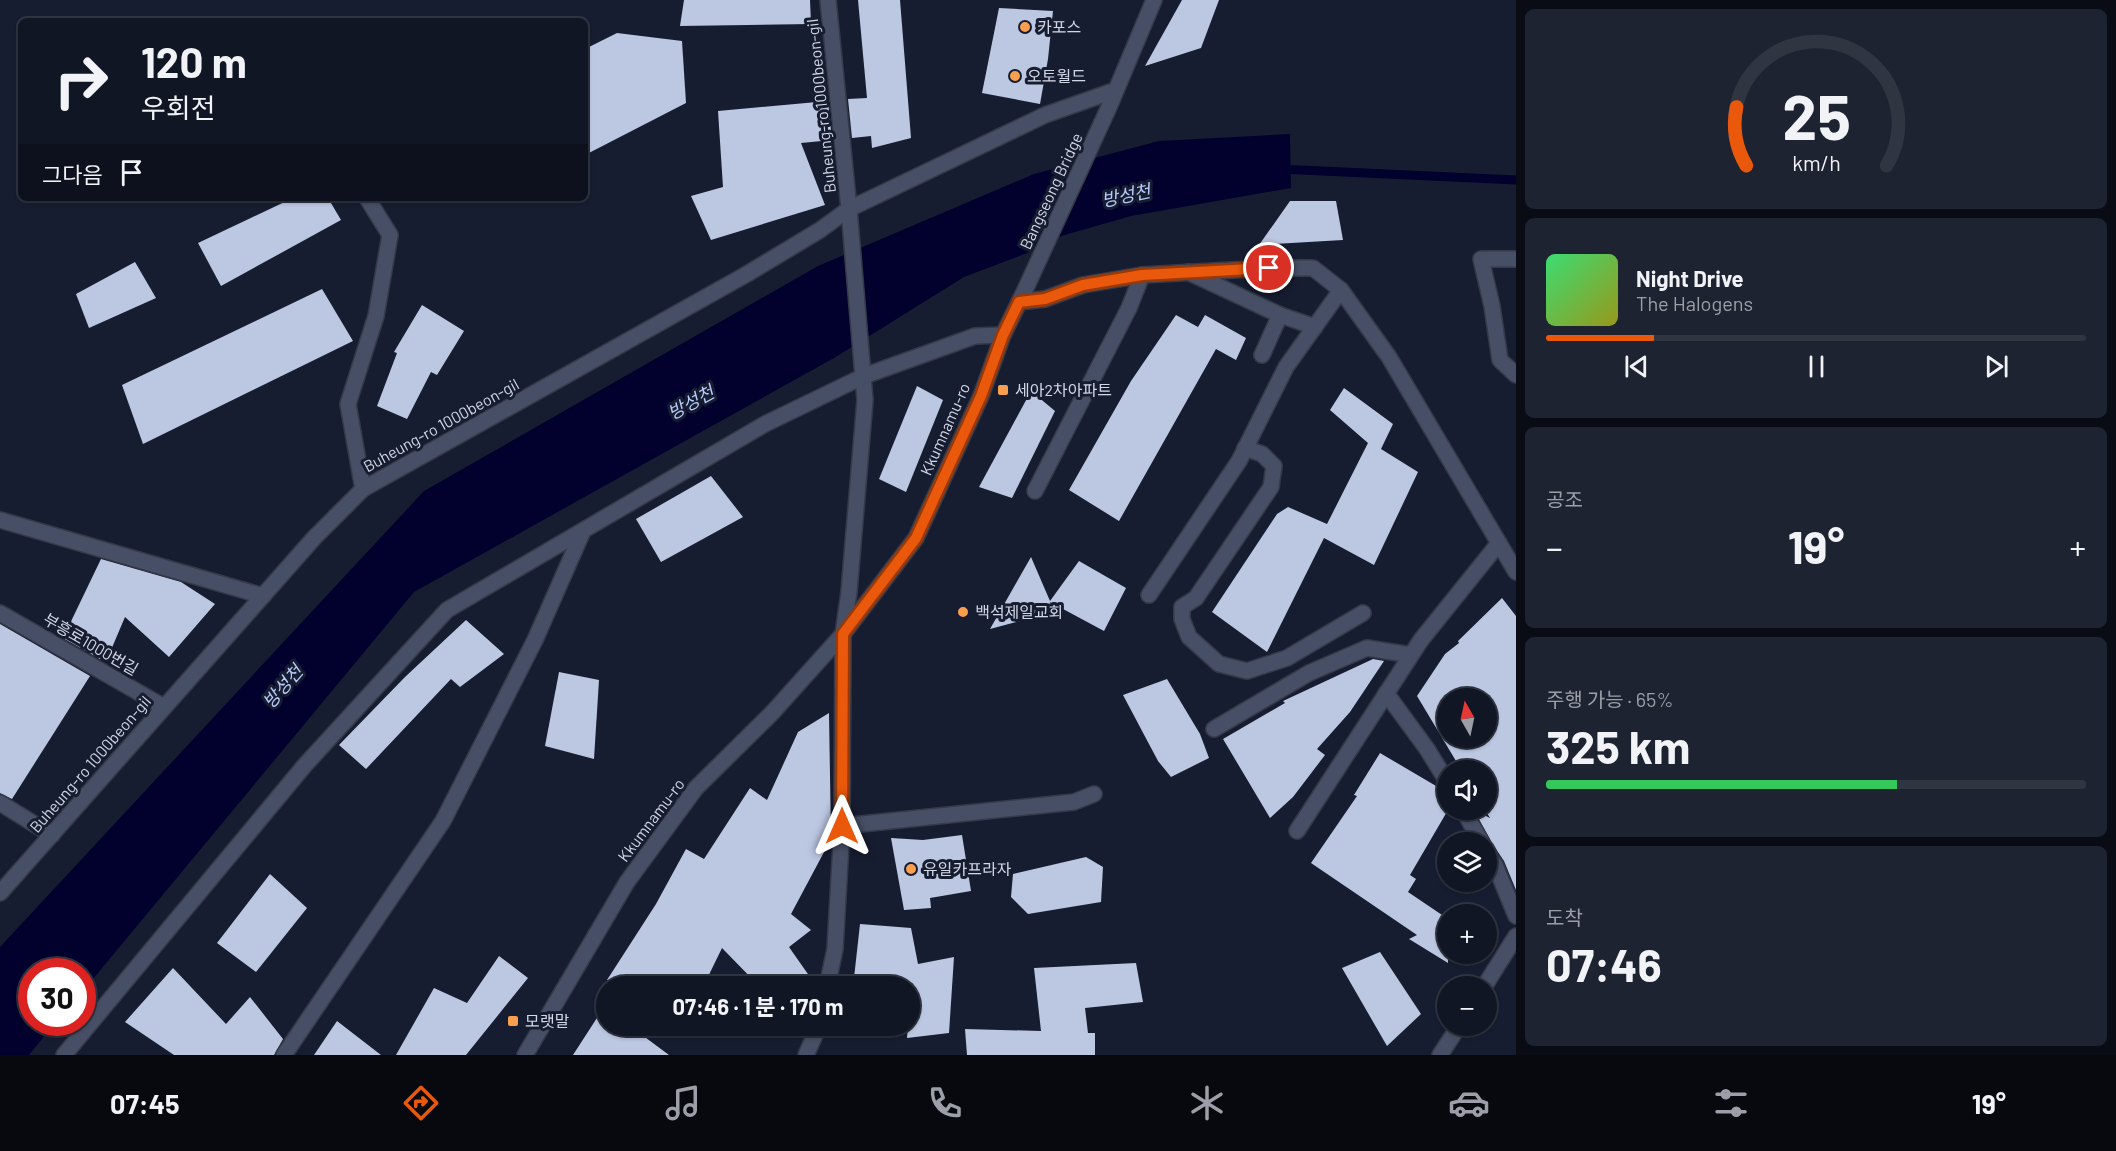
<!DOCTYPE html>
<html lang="ko">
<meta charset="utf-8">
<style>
:root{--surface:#111625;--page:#1e2332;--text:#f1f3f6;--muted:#9c9fa7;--line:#303542;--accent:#ea580c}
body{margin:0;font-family:Barlow,"Noto Sans KR",sans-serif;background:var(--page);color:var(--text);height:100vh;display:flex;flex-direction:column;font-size:22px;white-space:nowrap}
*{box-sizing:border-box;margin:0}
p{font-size:20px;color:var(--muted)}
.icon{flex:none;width:33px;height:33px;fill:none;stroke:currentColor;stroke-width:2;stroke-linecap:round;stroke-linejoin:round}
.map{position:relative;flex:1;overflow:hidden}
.sheet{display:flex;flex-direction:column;gap:9px;padding:9px;background:#090c14;width:600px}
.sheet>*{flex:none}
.top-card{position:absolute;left:18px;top:18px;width:570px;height:183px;border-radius:9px;box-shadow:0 2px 4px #0004,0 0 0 2px var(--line);background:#111625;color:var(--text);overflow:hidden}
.needle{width:39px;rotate:351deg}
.tools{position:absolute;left:1437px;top:688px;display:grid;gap:12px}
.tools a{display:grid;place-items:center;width:60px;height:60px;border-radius:50%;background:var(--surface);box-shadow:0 2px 4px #0004,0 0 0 2px var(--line);font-size:30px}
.speed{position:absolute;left:18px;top:958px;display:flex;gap:12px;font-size:30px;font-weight:700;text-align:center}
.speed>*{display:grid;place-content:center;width:78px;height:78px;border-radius:50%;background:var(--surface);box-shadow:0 2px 4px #0004,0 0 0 2px var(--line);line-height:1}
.speed .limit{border:9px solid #d22;background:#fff;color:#111}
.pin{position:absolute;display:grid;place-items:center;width:51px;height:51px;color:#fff;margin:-26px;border:3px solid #fff;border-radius:50%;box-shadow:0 2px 6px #0007}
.me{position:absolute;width:66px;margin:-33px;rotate:0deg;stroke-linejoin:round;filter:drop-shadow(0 0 4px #0008)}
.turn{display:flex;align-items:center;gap:21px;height:126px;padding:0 24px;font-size:27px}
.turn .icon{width:78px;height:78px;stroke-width:2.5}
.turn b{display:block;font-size:42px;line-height:51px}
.then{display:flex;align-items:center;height:57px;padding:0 24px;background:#0003;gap:12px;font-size:22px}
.big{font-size:45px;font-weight:700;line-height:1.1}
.sheet .card{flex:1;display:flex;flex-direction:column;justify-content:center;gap:9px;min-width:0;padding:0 21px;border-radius:9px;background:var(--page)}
.sheet .dial{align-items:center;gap:0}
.dial svg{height:156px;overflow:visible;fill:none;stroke:var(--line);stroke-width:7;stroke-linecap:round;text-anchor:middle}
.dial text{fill:var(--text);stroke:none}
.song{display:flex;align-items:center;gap:18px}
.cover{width:72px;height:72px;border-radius:9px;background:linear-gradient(135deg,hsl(140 70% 55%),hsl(60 70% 35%))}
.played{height:6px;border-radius:3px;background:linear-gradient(90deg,var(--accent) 20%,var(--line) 20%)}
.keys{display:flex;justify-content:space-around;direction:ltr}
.heat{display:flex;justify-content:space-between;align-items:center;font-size:33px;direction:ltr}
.charge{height:9px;border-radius:4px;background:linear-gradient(90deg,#34c759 65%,var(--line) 0)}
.trip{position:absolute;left:596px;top:976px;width:324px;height:60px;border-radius:30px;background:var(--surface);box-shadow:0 2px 4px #0004,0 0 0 2px var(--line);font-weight:700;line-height:60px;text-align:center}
.dock{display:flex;height:96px;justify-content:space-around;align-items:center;background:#07090f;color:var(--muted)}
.dock .icon{width:42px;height:42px}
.dock .active{color:var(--accent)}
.dock b{font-size:27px;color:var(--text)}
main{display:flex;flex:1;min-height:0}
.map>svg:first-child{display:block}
.water{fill:#02002c}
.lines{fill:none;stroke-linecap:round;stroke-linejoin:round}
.stream{stroke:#02002c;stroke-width:9}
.building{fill:#bcc7e2;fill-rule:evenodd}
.lane-casing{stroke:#353949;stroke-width:18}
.street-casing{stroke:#353949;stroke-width:18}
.lane{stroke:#474f66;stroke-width:15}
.street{stroke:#474f66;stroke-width:15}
.route-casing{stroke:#983908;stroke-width:15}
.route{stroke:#ea580c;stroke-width:10}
.poi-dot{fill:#fa9f4f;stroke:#171d31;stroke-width:2}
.labels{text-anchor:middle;stroke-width:6;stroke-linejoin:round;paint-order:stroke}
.poi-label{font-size:16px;fill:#d2d7e5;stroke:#171d31;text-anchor:start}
.street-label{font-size:16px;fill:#d2d7e5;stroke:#171d31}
.water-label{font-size:18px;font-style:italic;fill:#b9cbfd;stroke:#171d31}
</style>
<main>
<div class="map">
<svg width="1516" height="1055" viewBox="0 0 1516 1055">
<rect width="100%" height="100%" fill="#171d31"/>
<!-- water -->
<path class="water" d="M 1290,134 L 1291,188 L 1131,216 L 1061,236 L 1027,253 L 964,277 L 834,358 L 414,592 L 83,991 L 82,972 L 32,972 L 32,1023 L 55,1023 L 29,1055 L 0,1055 L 0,947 L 424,491 L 818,266 L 1034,174 L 1159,141 Z"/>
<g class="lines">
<!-- stream -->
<path class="stream" d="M 1279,169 L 1516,180"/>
</g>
<!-- building -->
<g class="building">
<path d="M 684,0 L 810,0 L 811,24 L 680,26 Z"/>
<path d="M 858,0 L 900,0 L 911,138 L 872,148 L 871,136 L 852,138 L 848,99 L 867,98 Z"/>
<path d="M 1182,0 L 1219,0 L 1201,48 L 1145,66 Z"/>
<path d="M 999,8 L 1053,11 L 1048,59 L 1040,104 L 982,93 Z"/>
<path d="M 617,33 L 682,41 L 686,103 L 585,155 L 585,49 Z"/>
<path d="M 828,101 L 832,140 L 801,143 L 825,205 L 711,240 L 691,196 L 723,187 L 718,111 Z"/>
<path d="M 293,198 L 328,198 L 341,220 L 221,286 L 198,243 Z"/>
<path d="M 1290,201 L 1336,201 L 1343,240 L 1259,245 Z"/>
<path d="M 135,262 L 156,298 L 89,328 L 76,294 Z"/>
<path d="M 322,289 L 353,341 L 143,444 L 122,385 Z"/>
<path d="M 422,305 L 464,331 L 437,375 L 431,372 L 407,419 L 377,406 L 397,353 L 394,352 Z"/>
<path d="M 1176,315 L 1198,327 L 1205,315 L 1246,338 L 1236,360 L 1216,349 L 1119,521 L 1069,490 L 1131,381 Z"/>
<path d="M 917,386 L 943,400 L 906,492 L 879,479 Z"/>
<path d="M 1344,388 L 1393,424 L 1381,449 L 1418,472 L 1374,565 L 1324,538 L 1267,652 L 1212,612 L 1277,514 L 1288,507 L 1327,524 L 1368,443 L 1330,410 Z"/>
<path d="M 1031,391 L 1055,411 L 1012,498 L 979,487 Z"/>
<path d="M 711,476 L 743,517 L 661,562 L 636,519 Z"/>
<path d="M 1031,557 L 1050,601 L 1079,561 L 1126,588 L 1104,631 L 1050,602 L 1054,612 L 990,629 Z"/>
<path d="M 101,559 L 181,582 L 215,604 L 169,657 L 125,617 L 108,657 L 103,654 L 100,659 L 63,638 Z"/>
<path d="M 1502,598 L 1516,616 L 1516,890 L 1504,861 L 1492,843 L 1474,810 L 1490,818 L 1485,810 L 1486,771 L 1462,771 L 1417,696 L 1445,654 L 1459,643 L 1458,641 ZM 1448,699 L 1486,699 L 1486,738 L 1448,738 Z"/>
<path d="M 466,620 L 504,654 L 460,687 L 451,679 L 366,769 L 339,745 L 405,677 Z"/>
<path d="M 0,624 L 90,676 L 12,799 L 0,793 Z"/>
<path d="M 1373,659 L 1384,661 L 1350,712 L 1317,749 L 1325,755 L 1293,797 L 1270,818 L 1223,739 L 1285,703 L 1283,701 Z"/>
<path d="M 559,672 L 599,680 L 594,759 L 545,746 Z"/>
<path d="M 1167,679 L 1200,734 L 1209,758 L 1171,777 L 1158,761 L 1123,695 Z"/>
<path d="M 829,713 L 831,839 L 791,914 L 811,930 L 789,947 L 817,987 L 760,987 L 722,948 L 703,987 L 623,987 L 607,980 L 656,904 L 686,849 L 704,859 L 750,788 L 767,800 L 798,732 Z"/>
<path d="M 1380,753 L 1448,793 L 1448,810 L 1410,875 L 1416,879 L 1408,892 L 1448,919 L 1448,963 L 1409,939 L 1417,935 L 1311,863 L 1357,796 L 1354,795 Z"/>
<path d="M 962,835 L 971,891 L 930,898 L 931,908 L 904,910 L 891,838 L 923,840 Z"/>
<path d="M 1086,857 L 1103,867 L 1101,902 L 1028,914 L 1011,897 L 1013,874 Z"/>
<path d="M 270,874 L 307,908 L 256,972 L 217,943 Z"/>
<path d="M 860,924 L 911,928 L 918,964 L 954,957 L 949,1033 L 907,1038 L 911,987 L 853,987 Z"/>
<path d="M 1380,952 L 1421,1014 L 1387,1046 L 1342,968 Z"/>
<path d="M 499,956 L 528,978 L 466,1055 L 396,1055 L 434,988 L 467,1003 Z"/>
<path d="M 1136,963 L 1143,1002 L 1085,1008 L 1088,1033 L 1095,1033 L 1095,1055 L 967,1055 L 965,1029 L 1041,1031 L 1034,968 Z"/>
<path d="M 173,968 L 226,1024 L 250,997 L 283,1039 L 274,1055 L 174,1055 L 125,1022 Z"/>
<path d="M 604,1007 L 606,1008 L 606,1026 L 630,1026 L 669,1055 L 573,1055 Z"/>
<path d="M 337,1021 L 381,1055 L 314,1055 Z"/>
</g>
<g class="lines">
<defs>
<g id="lane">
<path d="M 1516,259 L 1481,259 L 1492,306 L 1500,360 L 1516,375"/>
<path d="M 1188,272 L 1280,315 L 1315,327"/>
<path d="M 1262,355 L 1280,315"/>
<path d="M 1245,448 L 1262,454 L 1274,466 L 1271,487 L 1196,598 L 1182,607 L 1182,619 L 1189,637 L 1219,664 L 1247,671 L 1287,658 L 1363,613"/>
<path d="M 363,489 L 348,404 L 376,316 L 390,235 L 367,198"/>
<path d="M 1035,491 L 1129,308 L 1142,275"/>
<path d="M 0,520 L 263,596"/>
<path d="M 1149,595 L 1239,461 L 1286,367 L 1341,290"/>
<path d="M 0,613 L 164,707"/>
<path d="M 1386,693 L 1427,749 L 1448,783"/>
<path d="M 1214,729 L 1309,673 L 1367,648 L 1411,655"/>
<path d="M 0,803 L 52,835"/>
<path d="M 1463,810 L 1482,843"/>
<path d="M 842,826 L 1074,802 L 1094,794"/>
<path d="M 1297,831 L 1421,640 L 1499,543"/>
<path d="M 1486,851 L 1495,865 L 1516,916"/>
<path d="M 284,1055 L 443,821 L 535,640 L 583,531"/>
</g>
<g id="street">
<path d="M 1019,302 L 1045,299 L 1083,285 L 1142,275 L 1269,268 L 1313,268 L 1341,290 L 1389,357 L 1516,572"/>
<path d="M 0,893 L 314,538 L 363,489 L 747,274 L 820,230 L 849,209 L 1045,115 L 1116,90"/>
<path d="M 827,987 L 835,949 L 842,826 L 843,634 L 849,592 L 865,400 L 849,209 L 828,0"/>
<path d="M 1484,987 L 1516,936"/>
<path d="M 64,1055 L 305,765 L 447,610 L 765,424 L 864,376 L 975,336 L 1003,335"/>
<path d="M 525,1055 L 627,882 L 696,788 L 772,713 L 843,634 L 916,538 L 981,396 L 1003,335 L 1025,290 L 1109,107 L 1154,0"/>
<path d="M 806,1055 L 819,1026"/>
<path d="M 1440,1055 L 1459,1026"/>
</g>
</defs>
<!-- lane casing -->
<use href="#lane" class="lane-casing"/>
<!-- street casing -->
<use href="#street" class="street-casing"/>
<!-- lane -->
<use href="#lane" class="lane"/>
<!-- street -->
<use href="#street" class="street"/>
</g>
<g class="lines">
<defs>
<path id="route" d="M 842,826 L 843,634 L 916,538 L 981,396 L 1003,335 L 1019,302 L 1045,299 L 1083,285 L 1142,275 L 1269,268"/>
</defs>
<!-- route casing -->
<use href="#route" class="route-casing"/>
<!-- route -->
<use href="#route" class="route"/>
</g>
<!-- markers -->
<g class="poi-dot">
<circle cx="1025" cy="27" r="6"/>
<circle cx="1015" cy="76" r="6"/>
<rect x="997" y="384" width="12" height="12" rx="3"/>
<circle cx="963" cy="612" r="6"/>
<circle cx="911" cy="869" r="6"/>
<rect x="507" y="1015" width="12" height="12" rx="3"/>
</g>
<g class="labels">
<!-- poi labels -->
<g class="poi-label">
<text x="1037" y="33">카포스</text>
<text x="1027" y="82">오토월드</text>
<text x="1015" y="396">세아2차아파트</text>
<text x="975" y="618">백석제일교회</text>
<text x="923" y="875">유일카프라자</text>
<text x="525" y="1027">모랫말</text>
</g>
<!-- street labels -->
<g class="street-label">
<text transform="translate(821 106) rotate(-96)" y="6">Buheung-ro 1000beon-gil</text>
<text transform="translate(1051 191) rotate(-65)" y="6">Bangseong Bridge</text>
<text transform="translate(441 425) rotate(-29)" y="6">Buheung-ro 1000beon-gil</text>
<text transform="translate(945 429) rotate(-66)" y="6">Kkumnamu-ro</text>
<text transform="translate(91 644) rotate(30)" y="6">부흥로1000번길</text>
<text transform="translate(90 764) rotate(-49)" y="6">Buheung-ro 1000beon-gil</text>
<text transform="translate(651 820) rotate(-53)" y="6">Kkumnamu-ro</text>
</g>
<!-- water labels -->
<g class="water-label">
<text transform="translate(1126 196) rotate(-12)" y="6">방성천</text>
<text transform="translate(691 403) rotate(-29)" y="6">방성천</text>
<text transform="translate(283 687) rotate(-49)" y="6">방성천</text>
</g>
</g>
</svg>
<div class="tools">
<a><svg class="needle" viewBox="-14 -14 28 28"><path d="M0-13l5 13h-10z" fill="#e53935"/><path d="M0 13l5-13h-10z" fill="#9c9fa7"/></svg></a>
<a><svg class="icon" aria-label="sound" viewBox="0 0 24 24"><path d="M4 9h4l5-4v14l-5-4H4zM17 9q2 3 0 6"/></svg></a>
<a><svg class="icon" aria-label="layers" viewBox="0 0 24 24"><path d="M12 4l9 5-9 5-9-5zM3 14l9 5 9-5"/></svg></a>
<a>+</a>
<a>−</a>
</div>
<div class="speed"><div class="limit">30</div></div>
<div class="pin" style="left:1269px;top:268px;background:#d93025"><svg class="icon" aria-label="arrive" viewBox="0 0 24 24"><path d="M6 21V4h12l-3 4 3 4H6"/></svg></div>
<svg class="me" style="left:842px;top:826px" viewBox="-20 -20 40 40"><path d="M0-17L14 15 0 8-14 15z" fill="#ea580c" stroke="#fff" stroke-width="4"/></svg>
<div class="trip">07:46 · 1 분 · 170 m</div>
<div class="top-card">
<div class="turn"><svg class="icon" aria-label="right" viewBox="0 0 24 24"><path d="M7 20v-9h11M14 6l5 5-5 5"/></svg><div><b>120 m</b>우회전</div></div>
<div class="then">그다음<svg class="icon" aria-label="arrive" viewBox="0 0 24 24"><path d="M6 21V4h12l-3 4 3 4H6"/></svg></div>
</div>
</div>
<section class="sheet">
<div class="card dial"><svg viewBox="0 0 100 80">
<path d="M14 69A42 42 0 1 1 86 69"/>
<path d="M14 69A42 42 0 0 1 9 39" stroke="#ea580c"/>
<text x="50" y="56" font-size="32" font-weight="700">25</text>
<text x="50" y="72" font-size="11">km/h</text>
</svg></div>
<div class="card">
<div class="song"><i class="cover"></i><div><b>Night Drive</b><p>The Halogens</p></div></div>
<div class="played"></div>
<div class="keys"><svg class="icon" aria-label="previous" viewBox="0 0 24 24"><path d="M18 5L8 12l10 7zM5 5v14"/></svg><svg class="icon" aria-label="pause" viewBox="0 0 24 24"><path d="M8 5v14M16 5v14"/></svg><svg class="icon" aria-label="next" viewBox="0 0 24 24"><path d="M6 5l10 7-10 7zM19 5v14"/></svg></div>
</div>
<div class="card"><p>공조</p>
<div class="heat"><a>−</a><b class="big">19°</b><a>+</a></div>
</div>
<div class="card"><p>주행 가능 · 65%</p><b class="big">325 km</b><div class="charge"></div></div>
<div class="card"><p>도착</p><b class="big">07:46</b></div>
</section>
</main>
<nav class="dock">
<b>07:45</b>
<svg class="icon active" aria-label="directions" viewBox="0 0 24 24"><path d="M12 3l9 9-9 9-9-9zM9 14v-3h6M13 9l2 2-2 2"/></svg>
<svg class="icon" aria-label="music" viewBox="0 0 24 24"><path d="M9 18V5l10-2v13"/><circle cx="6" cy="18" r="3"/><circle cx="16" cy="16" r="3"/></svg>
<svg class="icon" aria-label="phone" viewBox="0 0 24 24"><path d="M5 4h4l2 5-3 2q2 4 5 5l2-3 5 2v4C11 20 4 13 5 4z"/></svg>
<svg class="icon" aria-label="climate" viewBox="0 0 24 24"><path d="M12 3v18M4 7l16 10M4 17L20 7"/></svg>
<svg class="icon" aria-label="car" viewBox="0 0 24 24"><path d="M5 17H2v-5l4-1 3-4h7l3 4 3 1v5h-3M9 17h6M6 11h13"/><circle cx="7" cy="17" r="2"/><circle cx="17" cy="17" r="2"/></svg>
<svg class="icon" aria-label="filters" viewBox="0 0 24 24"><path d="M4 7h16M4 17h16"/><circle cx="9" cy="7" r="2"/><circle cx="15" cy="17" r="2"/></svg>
<b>19°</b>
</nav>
